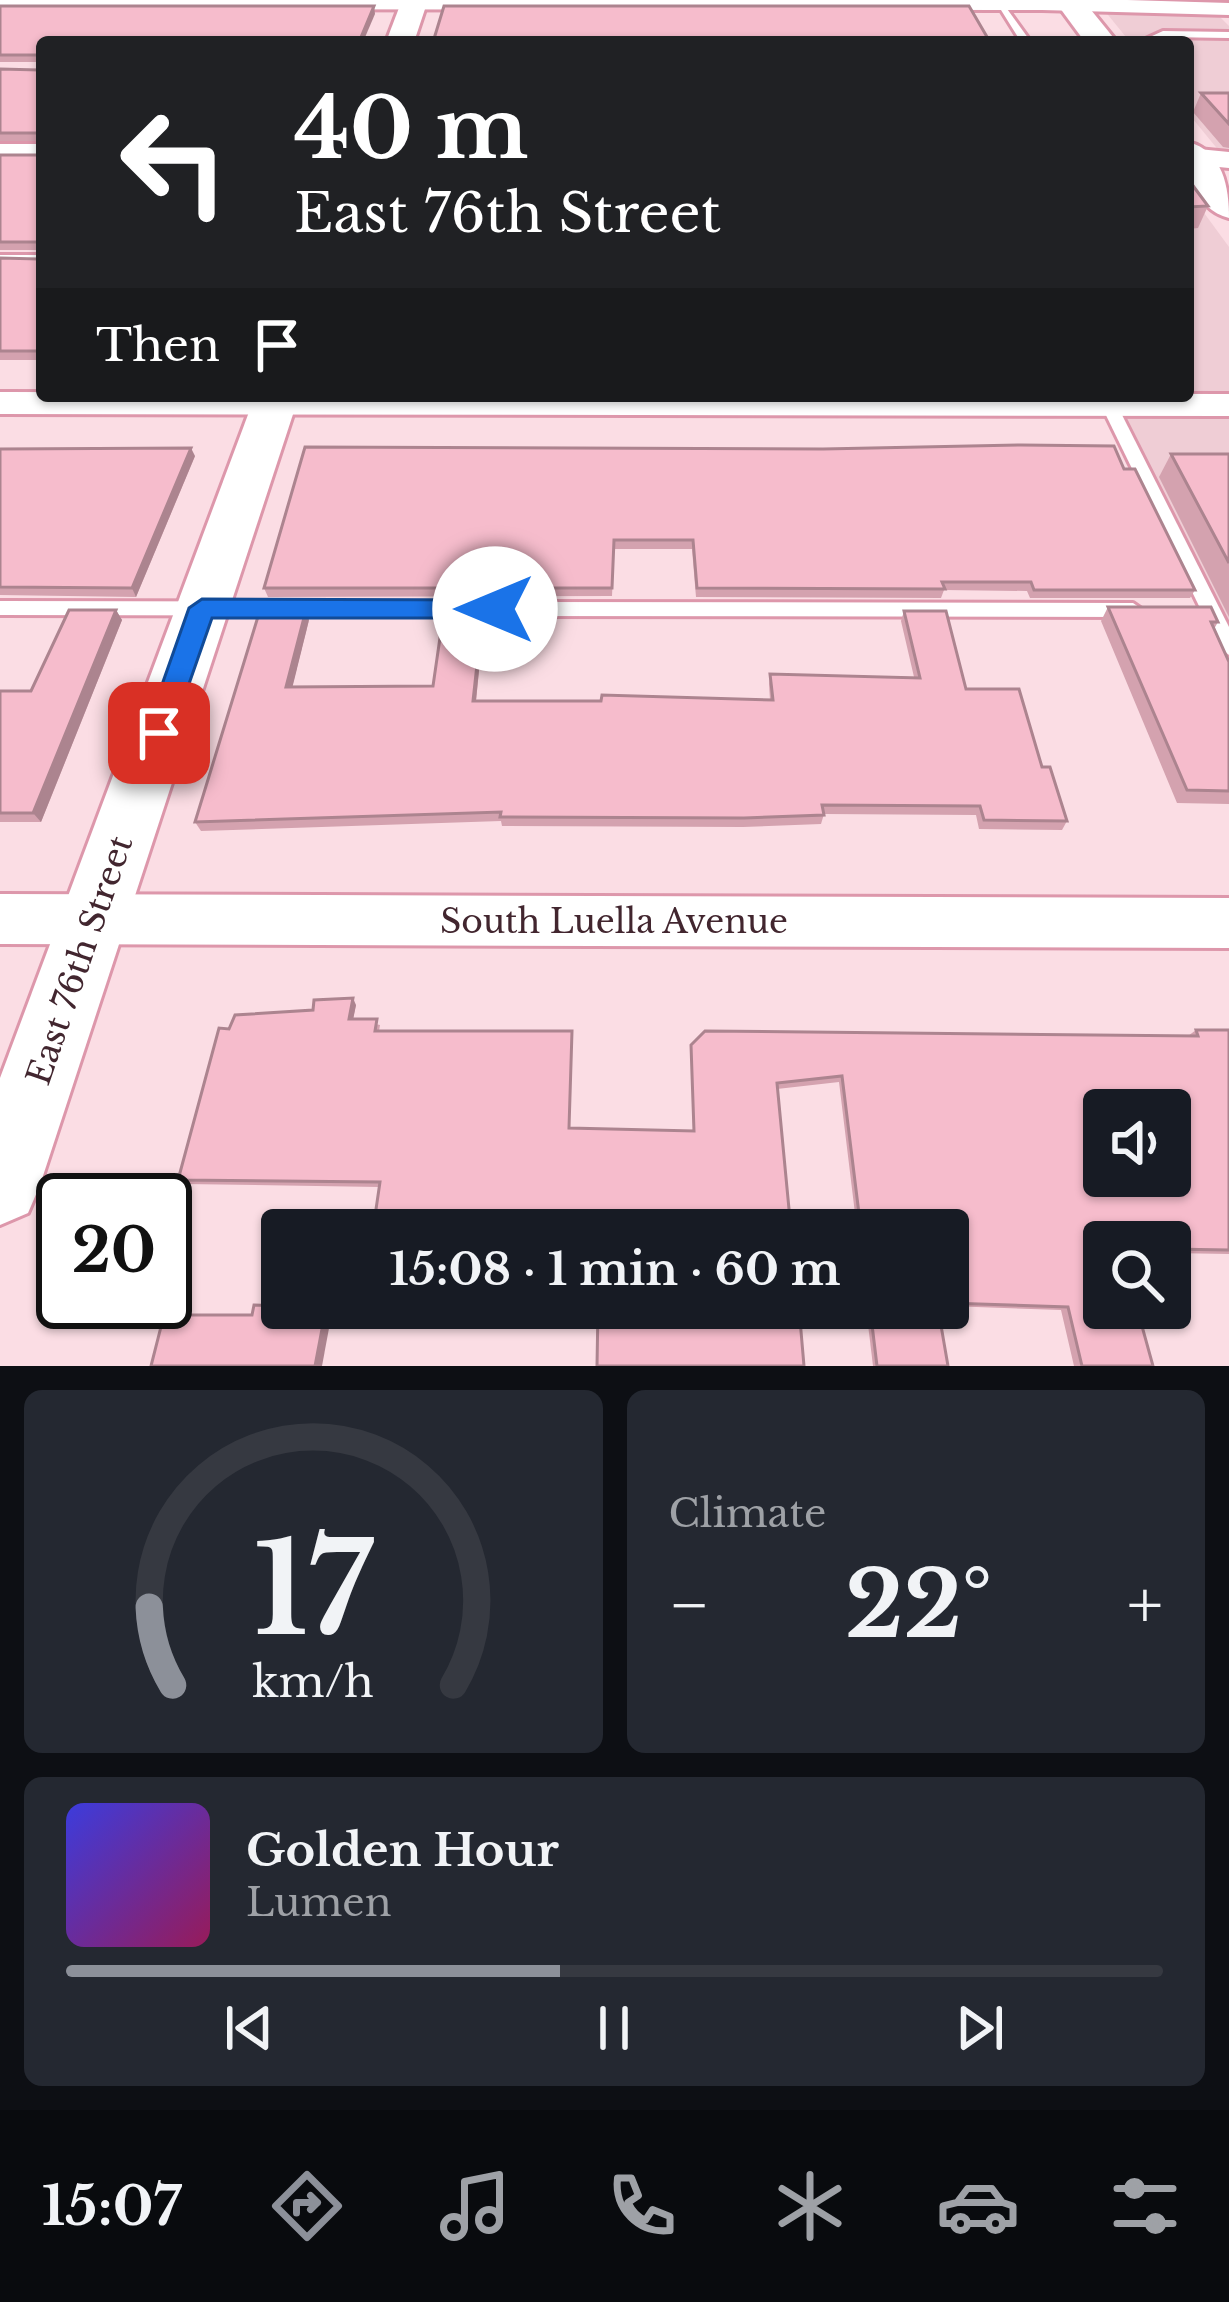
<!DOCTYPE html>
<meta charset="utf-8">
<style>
:root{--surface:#171b24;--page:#242831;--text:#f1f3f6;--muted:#9ea1a6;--line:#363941;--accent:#8c9099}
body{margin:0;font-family:"Libre Baskerville",serif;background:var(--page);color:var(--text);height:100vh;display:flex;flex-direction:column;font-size:45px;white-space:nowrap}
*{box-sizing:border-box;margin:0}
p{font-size:39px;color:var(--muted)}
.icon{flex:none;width:66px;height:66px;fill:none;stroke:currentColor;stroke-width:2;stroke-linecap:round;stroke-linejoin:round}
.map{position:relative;height:1366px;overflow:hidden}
.sheet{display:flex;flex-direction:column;gap:24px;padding:24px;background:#0d0f14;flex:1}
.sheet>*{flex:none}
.hud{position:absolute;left:36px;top:36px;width:1158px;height:366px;border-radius:12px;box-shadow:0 3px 9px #0004;background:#202124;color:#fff;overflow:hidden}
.fabs{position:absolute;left:1083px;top:1089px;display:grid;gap:24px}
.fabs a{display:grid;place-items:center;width:108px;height:108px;border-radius:12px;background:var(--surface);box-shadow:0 3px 9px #0004;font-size:60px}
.speed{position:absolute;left:36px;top:1173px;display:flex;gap:24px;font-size:60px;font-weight:700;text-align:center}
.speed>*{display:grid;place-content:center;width:156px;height:156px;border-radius:50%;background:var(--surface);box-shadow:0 3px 9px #0004;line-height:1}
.speed .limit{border:6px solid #111;border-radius:18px;background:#fff;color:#111}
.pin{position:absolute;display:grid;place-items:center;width:102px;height:102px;color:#fff;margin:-51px;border-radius:24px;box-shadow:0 6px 18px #0006}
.me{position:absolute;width:132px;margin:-66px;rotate:270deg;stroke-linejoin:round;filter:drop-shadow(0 0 9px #0008)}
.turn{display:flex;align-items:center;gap:42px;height:252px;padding:0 60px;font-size:54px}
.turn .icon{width:156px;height:156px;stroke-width:2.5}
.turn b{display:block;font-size:84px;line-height:102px}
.then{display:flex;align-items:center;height:114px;padding:0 60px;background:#0003;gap:24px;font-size:45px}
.big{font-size:90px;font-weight:700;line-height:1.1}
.sheet .tile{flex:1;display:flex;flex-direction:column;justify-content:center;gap:18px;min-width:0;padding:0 42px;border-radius:18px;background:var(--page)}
.sheet .dial{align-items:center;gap:0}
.dial svg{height:312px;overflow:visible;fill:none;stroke:var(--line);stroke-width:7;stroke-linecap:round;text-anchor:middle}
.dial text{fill:var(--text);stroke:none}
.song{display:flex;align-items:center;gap:36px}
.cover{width:144px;height:144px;border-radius:18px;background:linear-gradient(135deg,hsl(240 70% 55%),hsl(330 70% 35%))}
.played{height:12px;border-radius:6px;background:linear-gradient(90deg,var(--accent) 45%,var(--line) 45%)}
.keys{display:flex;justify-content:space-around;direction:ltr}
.heat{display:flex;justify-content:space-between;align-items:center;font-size:66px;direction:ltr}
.sheet .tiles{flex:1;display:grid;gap:24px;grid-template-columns:1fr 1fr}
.tile:last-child{grid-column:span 2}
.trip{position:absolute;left:261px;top:1209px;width:708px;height:120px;border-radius:12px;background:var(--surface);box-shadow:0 3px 9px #0004;font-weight:700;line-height:120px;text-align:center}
.tab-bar{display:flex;height:192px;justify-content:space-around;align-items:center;background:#090b0e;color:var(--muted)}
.tab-bar .icon{width:84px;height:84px}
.tab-bar .on{color:var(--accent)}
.tab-bar b{font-size:54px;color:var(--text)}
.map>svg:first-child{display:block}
.built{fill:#efcdd5}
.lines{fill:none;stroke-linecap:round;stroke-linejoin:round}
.service-casing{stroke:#dd97ab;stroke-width:6}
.minor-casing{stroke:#dd97ab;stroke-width:6}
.tertiary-casing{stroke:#dd97ab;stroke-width:6}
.secondary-casing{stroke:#dd97ab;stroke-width:6}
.service{fill:#fff;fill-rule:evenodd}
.minor{fill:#fff;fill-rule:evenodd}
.tertiary{fill:#fff;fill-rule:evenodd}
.secondary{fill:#fff;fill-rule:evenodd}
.wall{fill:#d4a2af}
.shaded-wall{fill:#ac848f}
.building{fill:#f6bccc;stroke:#ac848f;stroke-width:3;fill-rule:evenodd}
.route{fill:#1a73e8;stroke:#114b97;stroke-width:3}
.labels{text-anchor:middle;stroke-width:9;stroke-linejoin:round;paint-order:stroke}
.street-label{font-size:33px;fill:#42262f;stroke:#fff}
</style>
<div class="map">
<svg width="1229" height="1366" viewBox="0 0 1229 1366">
<rect width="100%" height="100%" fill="#fbdde4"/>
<!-- built -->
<g class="built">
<path d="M 1096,0 L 1210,0 L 1210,7 L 1229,26 L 1229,163 L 1188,113 L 1188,42 L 1130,42 Z"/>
<path d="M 1188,191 L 1229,247 L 1229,391 L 1188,391 Z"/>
<path d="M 1115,417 L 1229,419 L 1229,647 Z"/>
</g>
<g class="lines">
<defs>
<g id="service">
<path d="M 996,2 L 1002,2 L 1031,42 L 1021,42 Z"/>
<path d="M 1163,31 L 1229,32 L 1229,38 L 1164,37 L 1153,42 L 1139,42 Z"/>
<rect x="0" y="255" width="42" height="8"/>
<path d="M 1109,400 L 1117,405 L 1229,627 L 1229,655 L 1219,647 L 1101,405 Z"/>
<path d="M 0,601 L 1133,603 L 1143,610 L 1133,617 L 0,615 Z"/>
</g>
<g id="minor">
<path d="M 0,0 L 1127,0 L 1229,3 L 1229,15 L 1042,10 L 0,9 Z"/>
<rect x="0" y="144" width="42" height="16"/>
<path d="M 1188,148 L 1229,152 L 1229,168 L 1188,164 Z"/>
<path d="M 0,392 L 1229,394 L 1229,416 L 0,414 Z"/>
<path d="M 0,894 L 1229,898 L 1229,948 L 0,944 Z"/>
</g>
<g id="tertiary">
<path d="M 402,0 L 428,0 L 414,42 L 386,42 Z"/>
<path d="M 255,396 L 299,396 L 40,1185 L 28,1213 L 0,1225 L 0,1078 Z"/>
</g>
<g id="secondary">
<path d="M 1054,0 L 1083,0 L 1117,42 L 1085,42 Z"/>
<path d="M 1188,142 C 1223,151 1229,187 1229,218 C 1194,209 1188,173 1188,142 Z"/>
</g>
</defs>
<!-- service casing -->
<use href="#service" class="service-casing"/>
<!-- minor casing -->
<use href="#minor" class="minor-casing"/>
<!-- tertiary casing -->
<use href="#tertiary" class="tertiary-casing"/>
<!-- secondary casing -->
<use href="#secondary" class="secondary-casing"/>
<!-- service -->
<use href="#service" class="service"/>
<!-- minor -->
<use href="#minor" class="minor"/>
<!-- tertiary -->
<use href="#tertiary" class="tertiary"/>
<!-- secondary -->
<use href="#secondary" class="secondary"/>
</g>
<!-- wall -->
<g class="wall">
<path d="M 0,6 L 375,14 L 42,42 L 42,62 L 0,62 Z"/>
<path d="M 42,62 L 42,360 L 0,360 L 0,258 L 38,259 L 41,250 L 0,250 L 0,155 L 42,155 L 42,141 L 0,141 L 0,69 L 39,70 Z"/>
<path d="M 1201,93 L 1229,93 L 1229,148 L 1223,147 L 1193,112 Z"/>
<path d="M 1188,179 L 1208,206 L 1198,228 L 1188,229 Z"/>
<path d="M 0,449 L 195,456 L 136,597 L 0,595 Z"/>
<path d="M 1171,454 L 1229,454 L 1229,617 L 1159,477 Z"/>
<path d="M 1124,469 L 1195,590 L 1190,598 L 1030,598 L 1027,591 L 944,590 L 941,598 L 696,597 L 692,549 L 614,549 L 612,596 L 268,597 L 264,588 Z"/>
<path d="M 1108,607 L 1218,622 L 1214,629 L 1229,662 L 1229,804 L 1177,803 L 1101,621 Z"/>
<path d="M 116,610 L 122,620 L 41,822 L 0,822 L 0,691 L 31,691 Z"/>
<path d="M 483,610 L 484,620 L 476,701 L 770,700 L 769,684 L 770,674 L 914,677 L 901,621 L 904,611 L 966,689 L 1042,767 L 1067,821 L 1062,830 L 979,829 L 976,815 L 824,814 L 821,824 L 743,827 L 502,826 L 501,821 L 201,831 L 195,822 L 309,620 L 292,687 L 433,686 Z"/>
<path d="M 356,1005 L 353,1019 L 380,1025 L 379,1031 L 570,1128 L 693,1131 L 691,1045 L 1188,1036 L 1196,1030 L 1229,1030 L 1229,1254 L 1170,1253 L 1170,1242 L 1104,1242 L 1153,1366 L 1074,1366 L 1061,1310 L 948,1306 L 948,1230 L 857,1230 L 839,1082 L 777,1089 L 791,1230 L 398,1219 L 378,1220 L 375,1216 L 379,1187 L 184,1184 L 178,1180 L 229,1029 L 313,1010 Z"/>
<path d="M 866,1308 L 938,1308 L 948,1366 L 873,1366 Z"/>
</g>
<!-- shaded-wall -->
<g class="shaded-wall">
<path d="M 374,6 L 375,14 L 363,42 L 359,42 Z"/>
<path d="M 191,448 L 195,456 L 136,597 L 132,588 Z"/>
<path d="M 116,610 L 122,620 L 41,822 L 33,813 Z"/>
<path d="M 306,610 L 309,620 L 290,697 L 286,687 Z"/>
<path d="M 483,610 L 484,620 L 475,710 L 473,701 Z"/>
<path d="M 353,998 L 356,1005 L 352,1025 L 349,1019 Z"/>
<path d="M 326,1308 L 332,1312 L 322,1366 L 315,1366 Z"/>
</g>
<!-- building -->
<g class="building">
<path d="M 0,6 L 374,6 L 359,42 L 42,42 L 42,58 L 39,55 L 0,55 Z"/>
<path d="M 444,6 L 969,6 L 990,42 L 433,42 Z"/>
<path d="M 42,63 L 42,246 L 38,242 L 0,242 L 0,155 L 42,155 L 42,133 L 0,133 L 0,69 L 39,70 Z"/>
<path d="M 1201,93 L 1229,93 L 1229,124 Z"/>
<path d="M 1188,179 L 1208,206 L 1188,207 Z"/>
<path d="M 42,248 L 42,351 L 0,351 L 0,258 L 38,259 Z"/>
<path d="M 1021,445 L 1114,446 L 1124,469 L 1135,469 L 1195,590 L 1034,590 L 1031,582 L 942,582 L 945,589 L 697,588 L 693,540 L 614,540 L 612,588 L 264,588 L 305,447 L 823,449 Z"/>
<path d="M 191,448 L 132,588 L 0,587 L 0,449 Z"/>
<path d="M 1171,454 L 1229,454 L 1229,563 Z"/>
<path d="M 1108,607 L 1211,607 L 1218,622 L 1211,622 L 1229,662 L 1229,791 L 1187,790 Z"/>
<path d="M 69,610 L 116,610 L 33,813 L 0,813 L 0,691 L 31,691 Z"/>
<path d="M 260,610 L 306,610 L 286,687 L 433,686 L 444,610 L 483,610 L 473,701 L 601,701 L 602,695 L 773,700 L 770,674 L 920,678 L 904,611 L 946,611 L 966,689 L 1019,689 L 1042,767 L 1050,767 L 1067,821 L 984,820 L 980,806 L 822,805 L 824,815 L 744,818 L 500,817 L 501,812 L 195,822 Z"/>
<path d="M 353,998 L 349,1019 L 377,1019 L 375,1031 L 572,1031 L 569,1128 L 694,1131 L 691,1045 L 705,1031 L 1198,1036 L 1196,1030 L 1229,1030 L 1229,1250 L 1170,1249 L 1170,1242 L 1104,1242 L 1104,1308 L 1137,1308 L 1153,1366 L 1082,1366 L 1068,1307 L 948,1303 L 948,1230 L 861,1230 L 842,1076 L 777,1083 L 791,1230 L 396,1230 L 399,1214 L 375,1216 L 380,1182 L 178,1180 L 219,1028 L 229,1029 L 235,1015 L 313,1010 L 314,1000 ZM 1104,1110 L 1170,1110 L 1170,1176 L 1104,1176 Z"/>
<path d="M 254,1305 L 282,1306 L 282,1308 L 326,1308 L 315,1366 L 151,1366 L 164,1315 L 252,1315 Z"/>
<path d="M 598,1308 L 799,1308 L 804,1366 L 597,1366 Z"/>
<path d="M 870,1308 L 938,1308 L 948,1366 L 877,1366 Z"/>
</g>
<!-- route -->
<path class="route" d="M 202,599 L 495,600 L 508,609 L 495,618 L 212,618 L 169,741 L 149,741 L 145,733 L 189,608 Z"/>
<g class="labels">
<!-- street labels -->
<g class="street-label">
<text x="614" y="933">South Luella Avenue</text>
<text transform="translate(79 960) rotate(-71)" y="12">East 76th Street</text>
</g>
</g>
</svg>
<div class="fabs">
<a><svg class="icon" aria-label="sound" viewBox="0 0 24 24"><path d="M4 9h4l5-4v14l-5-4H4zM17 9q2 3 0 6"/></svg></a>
<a><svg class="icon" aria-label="search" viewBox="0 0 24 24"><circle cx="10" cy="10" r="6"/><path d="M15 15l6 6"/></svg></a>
</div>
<div class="speed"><div class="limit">20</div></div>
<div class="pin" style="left:159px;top:733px;background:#d93025"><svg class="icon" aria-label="arrive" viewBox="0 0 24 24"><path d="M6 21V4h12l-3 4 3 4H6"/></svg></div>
<svg class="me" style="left:495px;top:609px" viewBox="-20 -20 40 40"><circle r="19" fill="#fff"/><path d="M0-13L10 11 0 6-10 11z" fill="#1a73e8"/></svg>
<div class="trip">15:08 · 1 min · 60 m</div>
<div class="hud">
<div class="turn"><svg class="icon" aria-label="left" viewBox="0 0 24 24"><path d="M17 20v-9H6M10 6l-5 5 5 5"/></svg><div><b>40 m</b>East 76th Street</div></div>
<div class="then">Then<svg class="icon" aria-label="arrive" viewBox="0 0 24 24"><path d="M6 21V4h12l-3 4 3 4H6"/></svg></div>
</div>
</div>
<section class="sheet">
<div class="tiles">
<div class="tile dial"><svg viewBox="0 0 100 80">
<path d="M14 69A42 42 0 1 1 86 69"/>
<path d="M14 69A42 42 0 0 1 8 49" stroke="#8c9099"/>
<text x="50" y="56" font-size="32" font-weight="700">17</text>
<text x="50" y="72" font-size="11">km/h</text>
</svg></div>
<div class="tile"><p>Climate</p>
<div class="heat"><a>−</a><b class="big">22°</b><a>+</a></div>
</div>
<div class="tile">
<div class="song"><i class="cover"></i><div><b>Golden Hour</b><p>Lumen</p></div></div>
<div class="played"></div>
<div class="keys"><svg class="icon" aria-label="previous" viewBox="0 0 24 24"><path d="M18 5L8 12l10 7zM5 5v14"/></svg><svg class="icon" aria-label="pause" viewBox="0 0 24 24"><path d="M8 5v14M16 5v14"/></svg><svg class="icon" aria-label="next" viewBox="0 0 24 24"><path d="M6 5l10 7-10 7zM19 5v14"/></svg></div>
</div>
</div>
</section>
<nav class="tab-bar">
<b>15:07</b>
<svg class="icon on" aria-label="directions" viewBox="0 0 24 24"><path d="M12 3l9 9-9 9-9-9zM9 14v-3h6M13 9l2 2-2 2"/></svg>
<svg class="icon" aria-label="music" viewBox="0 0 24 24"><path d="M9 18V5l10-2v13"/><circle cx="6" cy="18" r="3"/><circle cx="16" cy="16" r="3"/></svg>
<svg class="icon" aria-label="phone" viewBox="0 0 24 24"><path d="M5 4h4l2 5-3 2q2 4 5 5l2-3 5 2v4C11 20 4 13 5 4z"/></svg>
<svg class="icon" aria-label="climate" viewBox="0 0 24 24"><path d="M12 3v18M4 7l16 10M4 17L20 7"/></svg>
<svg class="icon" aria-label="car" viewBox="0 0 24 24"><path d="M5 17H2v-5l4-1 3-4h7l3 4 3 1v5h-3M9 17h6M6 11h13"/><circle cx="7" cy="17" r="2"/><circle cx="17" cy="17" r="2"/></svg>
<svg class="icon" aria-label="filters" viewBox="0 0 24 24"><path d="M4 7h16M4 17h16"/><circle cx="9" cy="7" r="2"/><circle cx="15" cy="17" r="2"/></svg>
</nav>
